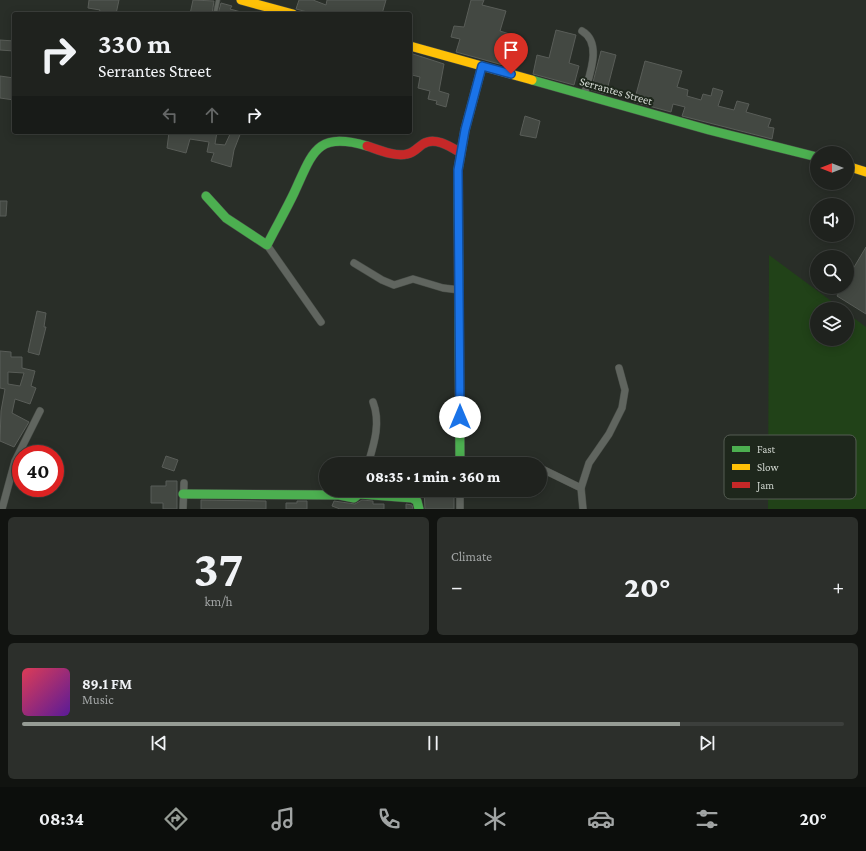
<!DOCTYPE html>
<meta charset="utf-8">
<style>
:root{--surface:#1f221e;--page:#2c2f2b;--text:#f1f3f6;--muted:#a1a4a4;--line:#3c3f3c;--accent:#969c95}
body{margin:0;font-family:"Crimson Pro",serif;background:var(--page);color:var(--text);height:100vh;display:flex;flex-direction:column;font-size:15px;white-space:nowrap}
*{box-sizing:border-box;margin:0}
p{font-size:13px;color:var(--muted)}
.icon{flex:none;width:22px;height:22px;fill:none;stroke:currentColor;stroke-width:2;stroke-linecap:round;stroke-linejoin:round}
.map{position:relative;height:509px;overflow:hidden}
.panel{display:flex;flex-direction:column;gap:8px;padding:8px;background:#111310;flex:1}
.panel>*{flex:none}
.hud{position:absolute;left:12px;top:12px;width:400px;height:122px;border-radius:4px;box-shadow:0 2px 10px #0003,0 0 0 1px var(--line);background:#1f221e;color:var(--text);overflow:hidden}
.needle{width:26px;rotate:270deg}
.controls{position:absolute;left:810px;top:146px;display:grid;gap:8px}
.controls a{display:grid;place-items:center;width:44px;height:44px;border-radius:50%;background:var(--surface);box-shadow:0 2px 10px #0003,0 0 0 1px var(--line);font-size:20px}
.speed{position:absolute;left:12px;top:445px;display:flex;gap:8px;font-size:20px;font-weight:700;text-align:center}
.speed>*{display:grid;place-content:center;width:52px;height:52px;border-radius:50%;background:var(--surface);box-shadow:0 2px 10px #0003,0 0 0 1px var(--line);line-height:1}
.speed .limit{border:6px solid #d22;background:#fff;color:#111}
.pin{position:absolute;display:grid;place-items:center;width:34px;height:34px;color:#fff;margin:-41px -17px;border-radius:50% 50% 50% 0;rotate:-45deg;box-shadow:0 0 4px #0007}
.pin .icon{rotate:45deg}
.me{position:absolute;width:44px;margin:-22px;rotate:0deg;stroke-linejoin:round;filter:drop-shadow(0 0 3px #0008)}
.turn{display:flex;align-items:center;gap:14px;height:84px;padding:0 20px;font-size:18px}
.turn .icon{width:52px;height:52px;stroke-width:2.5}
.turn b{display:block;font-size:28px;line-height:34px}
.lanes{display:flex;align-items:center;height:38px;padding:0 20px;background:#0003;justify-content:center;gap:20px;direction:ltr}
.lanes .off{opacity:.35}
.big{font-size:30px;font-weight:800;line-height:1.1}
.panel .widget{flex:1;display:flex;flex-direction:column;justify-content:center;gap:6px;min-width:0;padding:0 14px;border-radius:6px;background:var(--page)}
.panel .dial{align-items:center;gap:0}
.dial b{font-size:52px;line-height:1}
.song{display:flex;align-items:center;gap:12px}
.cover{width:48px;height:48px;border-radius:6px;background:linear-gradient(135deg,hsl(350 70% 55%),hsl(270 70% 35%))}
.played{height:4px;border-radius:2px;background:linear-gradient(90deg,var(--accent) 80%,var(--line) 80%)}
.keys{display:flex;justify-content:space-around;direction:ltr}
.heat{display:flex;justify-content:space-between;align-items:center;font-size:22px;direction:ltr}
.panel .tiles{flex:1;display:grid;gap:8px;grid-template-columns:1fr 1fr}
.widget:last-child{grid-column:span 2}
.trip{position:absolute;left:319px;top:457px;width:228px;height:40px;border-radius:20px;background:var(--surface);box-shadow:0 2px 10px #0003,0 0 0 1px var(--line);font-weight:800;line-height:40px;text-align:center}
.dock{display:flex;height:64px;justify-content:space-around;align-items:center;background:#0c0e0c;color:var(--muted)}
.dock .icon{width:28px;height:28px}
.dock .current{color:var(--accent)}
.dock b{font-size:18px;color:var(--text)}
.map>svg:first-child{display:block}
.green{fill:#214218}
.building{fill:#434842;stroke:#595d58;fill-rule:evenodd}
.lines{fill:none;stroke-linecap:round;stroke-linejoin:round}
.lane-casing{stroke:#474c46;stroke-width:5}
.street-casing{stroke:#474c46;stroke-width:8}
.fast-casing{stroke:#474c46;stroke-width:10}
.slow-casing{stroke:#474c46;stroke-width:10}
.jam-casing{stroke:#474c46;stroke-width:10}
.lane{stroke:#60655f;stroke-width:3.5}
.street{stroke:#60655f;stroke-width:7}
.fast{stroke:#4caf50;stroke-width:9}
.slow{stroke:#ffc107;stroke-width:9}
.jam{stroke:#c62828;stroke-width:9}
.route-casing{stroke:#114b97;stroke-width:10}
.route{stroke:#1a73e8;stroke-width:7}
.labels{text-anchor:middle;stroke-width:4;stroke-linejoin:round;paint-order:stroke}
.street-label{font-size:12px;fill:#d1d7d0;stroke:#1e271c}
.key{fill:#1e271c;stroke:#545c52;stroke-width:1}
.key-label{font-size:11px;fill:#d1d7d0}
</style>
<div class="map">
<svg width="866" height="509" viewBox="0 0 866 509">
<rect width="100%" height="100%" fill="#292e28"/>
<!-- green -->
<path class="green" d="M 769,255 L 842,309 L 817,309 L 817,339 L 847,339 L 847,313 L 866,327 L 866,509 L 768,509 Z"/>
<!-- building -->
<g class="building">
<path d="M 89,0 L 119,0 L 116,14 L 103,14 L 99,13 L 100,10 L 88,8 Z"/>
<path d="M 193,0 L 214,1 L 212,14 L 190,14 Z"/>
<path d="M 299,0 L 313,0 L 326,5 L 327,0 L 386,0 L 382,14 L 315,14 L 296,9 Z"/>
<path d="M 471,0 L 484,0 L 482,5 L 506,11 L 500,31 L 522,38 L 514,68 L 456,52 L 460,39 L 451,37 L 454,26 L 464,27 Z"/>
<path d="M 221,3 L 232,6 L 230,9 L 241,12 L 241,14 L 218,14 Z"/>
<path d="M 556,30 L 576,35 L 569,63 L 579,66 L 574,85 L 533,74 L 537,55 L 549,58 Z"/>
<path d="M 0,40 L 14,41 L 14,51 L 0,50 Z"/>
<path d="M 601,51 L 616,55 L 606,94 L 591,90 Z"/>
<path d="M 410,53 L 444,64 L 439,91 L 449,94 L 446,107 L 436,104 L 437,101 L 428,99 L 430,91 L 418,88 L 420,77 L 412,75 L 413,73 L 410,72 Z"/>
<path d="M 645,61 L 682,71 L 677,87 L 688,90 L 687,96 L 701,100 L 703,94 L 711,96 L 713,88 L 723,91 L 718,106 L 734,110 L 737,101 L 749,104 L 746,112 L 771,119 L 768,127 L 774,128 L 772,139 L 682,116 L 685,107 L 673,104 L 671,112 L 634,102 Z"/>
<path d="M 0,76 L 14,78 L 14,100 L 0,98 Z"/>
<path d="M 525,116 L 540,121 L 536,138 L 520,135 Z"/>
<path d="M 169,132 L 217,132 L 215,144 L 225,145 L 231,132 L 241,132 L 234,150 L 231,167 L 211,161 L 214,153 L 207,152 L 209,142 L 190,139 L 186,153 L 167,148 Z"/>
<path d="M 0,201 L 7,201 L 6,216 L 0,216 Z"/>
<path d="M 866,247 L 866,314 L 837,296 L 842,287 L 847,287 L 847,279 Z"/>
<path d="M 37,311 L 46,313 L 44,327 L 46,327 L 39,355 L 28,352 Z"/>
<path d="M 0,351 L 11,352 L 11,357 L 22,357 L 22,368 L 35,371 L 31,386 L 36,388 L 30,404 L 15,399 L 12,413 L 29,422 L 14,447 L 0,441 L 1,411 L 5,389 L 0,388 ZM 8,372 L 24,373 L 20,386 L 8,384 Z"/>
<path d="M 166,456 L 178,460 L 174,471 L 162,467 Z"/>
<path d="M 166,481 L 177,481 L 177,509 L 163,509 L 163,503 L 151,503 L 151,486 L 166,486 Z"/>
<path d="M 424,490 L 454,490 L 454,509 L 425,509 Z"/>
<path d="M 201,500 L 266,501 L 266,509 L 201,509 Z"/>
<path d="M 362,500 L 373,501 L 373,504 L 384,504 L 384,509 L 340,509 L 332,506 L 334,501 L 355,504 Z"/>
<path d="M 297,501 L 307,501 L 307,509 L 286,509 L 286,503 L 297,503 Z"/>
<path d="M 406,504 L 412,505 L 413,509 L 406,509 Z"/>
</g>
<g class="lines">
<defs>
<path id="lane" d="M 215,14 L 218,0"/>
<g id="street">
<path d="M 582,31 C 603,43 589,76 584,95"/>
<path d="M 267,245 L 321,322"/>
<path d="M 354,263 L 382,280 L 394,285 L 413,279 L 443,288 L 460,290"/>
<path d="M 368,464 C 374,444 381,423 373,402"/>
<path d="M 540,468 L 581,488 L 583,509"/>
<path d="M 581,488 L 589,463 L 609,434 L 622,408 L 625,390 L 619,368"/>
<path d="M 460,490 L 460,509"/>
<path d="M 2,509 L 15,461 L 40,411"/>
<path d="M 183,509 L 184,483"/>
</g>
<g id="fast">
<path d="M 532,80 L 709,130 L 817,157"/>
<path d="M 206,196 L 226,218 L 267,245 C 276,227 286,210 294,193 C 313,152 316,131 367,146"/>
<path d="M 460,464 L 458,170 L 465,130 L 482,66"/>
<path d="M 183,494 L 339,495 L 354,498 L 359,494 L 412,498 L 417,501 L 419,509"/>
</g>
<g id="slow">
<path d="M 241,0 L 293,14"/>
<path d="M 410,46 L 532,80"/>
<path d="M 847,166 L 866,172"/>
</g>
<path id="jam" d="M 367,146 C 379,150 395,157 407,154 C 414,153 418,147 423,144 C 435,136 451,147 461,153"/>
</defs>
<!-- lane casing -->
<use href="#lane" class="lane-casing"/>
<!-- street casing -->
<use href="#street" class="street-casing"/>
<!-- fast casing -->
<use href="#fast" class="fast-casing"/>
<!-- slow casing -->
<use href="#slow" class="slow-casing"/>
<!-- jam casing -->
<use href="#jam" class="jam-casing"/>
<!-- lane -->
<use href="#lane" class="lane"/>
<!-- street -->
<use href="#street" class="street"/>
<!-- fast -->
<use href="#fast" class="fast"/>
<!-- slow -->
<use href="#slow" class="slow"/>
<!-- jam -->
<use href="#jam" class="jam"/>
</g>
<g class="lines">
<defs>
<path id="route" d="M 460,417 L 458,170 L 465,130 L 482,66 L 511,74"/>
</defs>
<!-- route casing -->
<use href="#route" class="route-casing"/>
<!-- route -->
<use href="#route" class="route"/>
</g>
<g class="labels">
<!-- street labels -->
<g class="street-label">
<text transform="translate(616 91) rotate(16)" y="4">Serrantes Street</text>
</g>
</g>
<!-- legend -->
<rect x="724" y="435" width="132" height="64" rx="6" class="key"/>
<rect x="732" y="446" width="18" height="6" fill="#4caf50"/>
<rect x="732" y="464" width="18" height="6" fill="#ffc107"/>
<rect x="732" y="482" width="18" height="6" fill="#c62828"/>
<g class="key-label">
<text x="757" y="453">Fast</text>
<text x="757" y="471">Slow</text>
<text x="757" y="489">Jam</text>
</g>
</svg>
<div class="controls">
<a><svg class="needle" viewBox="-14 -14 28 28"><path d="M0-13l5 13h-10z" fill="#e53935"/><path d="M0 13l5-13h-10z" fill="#a1a4a4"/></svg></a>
<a><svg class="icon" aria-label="sound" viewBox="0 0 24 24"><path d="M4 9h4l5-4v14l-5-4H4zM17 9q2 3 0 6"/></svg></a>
<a><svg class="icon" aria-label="search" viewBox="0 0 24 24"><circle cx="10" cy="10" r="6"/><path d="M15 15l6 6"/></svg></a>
<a><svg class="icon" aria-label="layers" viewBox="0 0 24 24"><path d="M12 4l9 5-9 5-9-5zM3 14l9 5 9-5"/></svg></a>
</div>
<div class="speed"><div class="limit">40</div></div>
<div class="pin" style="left:511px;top:74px;background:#d93025"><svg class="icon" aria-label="arrive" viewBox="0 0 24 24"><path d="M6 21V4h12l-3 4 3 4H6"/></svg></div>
<svg class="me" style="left:460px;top:417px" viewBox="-20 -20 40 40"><circle r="19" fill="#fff"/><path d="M0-13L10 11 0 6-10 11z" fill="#1a73e8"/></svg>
<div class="trip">08:35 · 1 min · 360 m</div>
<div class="hud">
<div class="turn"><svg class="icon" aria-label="right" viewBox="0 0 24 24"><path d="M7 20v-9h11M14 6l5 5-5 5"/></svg><div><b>330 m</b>Serrantes Street</div></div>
<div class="lanes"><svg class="icon off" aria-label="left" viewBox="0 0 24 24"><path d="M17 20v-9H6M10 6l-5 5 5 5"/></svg><svg class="icon off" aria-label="ahead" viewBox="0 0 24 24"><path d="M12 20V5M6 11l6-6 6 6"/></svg><svg class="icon" aria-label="right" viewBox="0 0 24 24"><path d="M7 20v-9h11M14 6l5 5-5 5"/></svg></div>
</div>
</div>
<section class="panel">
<div class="tiles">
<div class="widget dial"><b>37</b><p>km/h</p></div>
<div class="widget"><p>Climate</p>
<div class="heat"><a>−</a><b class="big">20°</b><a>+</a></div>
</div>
<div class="widget">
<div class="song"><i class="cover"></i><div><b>89.1 FM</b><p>Music</p></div></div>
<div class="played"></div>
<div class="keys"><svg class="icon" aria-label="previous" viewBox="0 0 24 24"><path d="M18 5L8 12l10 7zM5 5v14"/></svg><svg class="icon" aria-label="pause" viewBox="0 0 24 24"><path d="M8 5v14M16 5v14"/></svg><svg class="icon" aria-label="next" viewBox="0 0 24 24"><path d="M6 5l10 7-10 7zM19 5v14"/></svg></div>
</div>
</div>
</section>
<nav class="dock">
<b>08:34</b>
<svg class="icon current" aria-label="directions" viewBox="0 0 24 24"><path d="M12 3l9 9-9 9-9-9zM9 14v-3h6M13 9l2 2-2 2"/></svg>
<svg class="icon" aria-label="music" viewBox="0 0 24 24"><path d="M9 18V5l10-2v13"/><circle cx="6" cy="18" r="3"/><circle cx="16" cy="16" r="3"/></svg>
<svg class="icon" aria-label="phone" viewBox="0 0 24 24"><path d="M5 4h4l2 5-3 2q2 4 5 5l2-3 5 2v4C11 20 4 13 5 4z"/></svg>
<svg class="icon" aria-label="climate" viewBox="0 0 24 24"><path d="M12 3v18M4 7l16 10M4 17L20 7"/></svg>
<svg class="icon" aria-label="car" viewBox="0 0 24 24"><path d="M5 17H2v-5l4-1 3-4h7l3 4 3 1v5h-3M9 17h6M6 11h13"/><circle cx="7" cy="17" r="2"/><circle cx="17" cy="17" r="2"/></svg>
<svg class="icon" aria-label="filters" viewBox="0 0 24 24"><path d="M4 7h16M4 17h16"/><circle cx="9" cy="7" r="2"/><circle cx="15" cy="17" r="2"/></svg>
<b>20°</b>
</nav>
